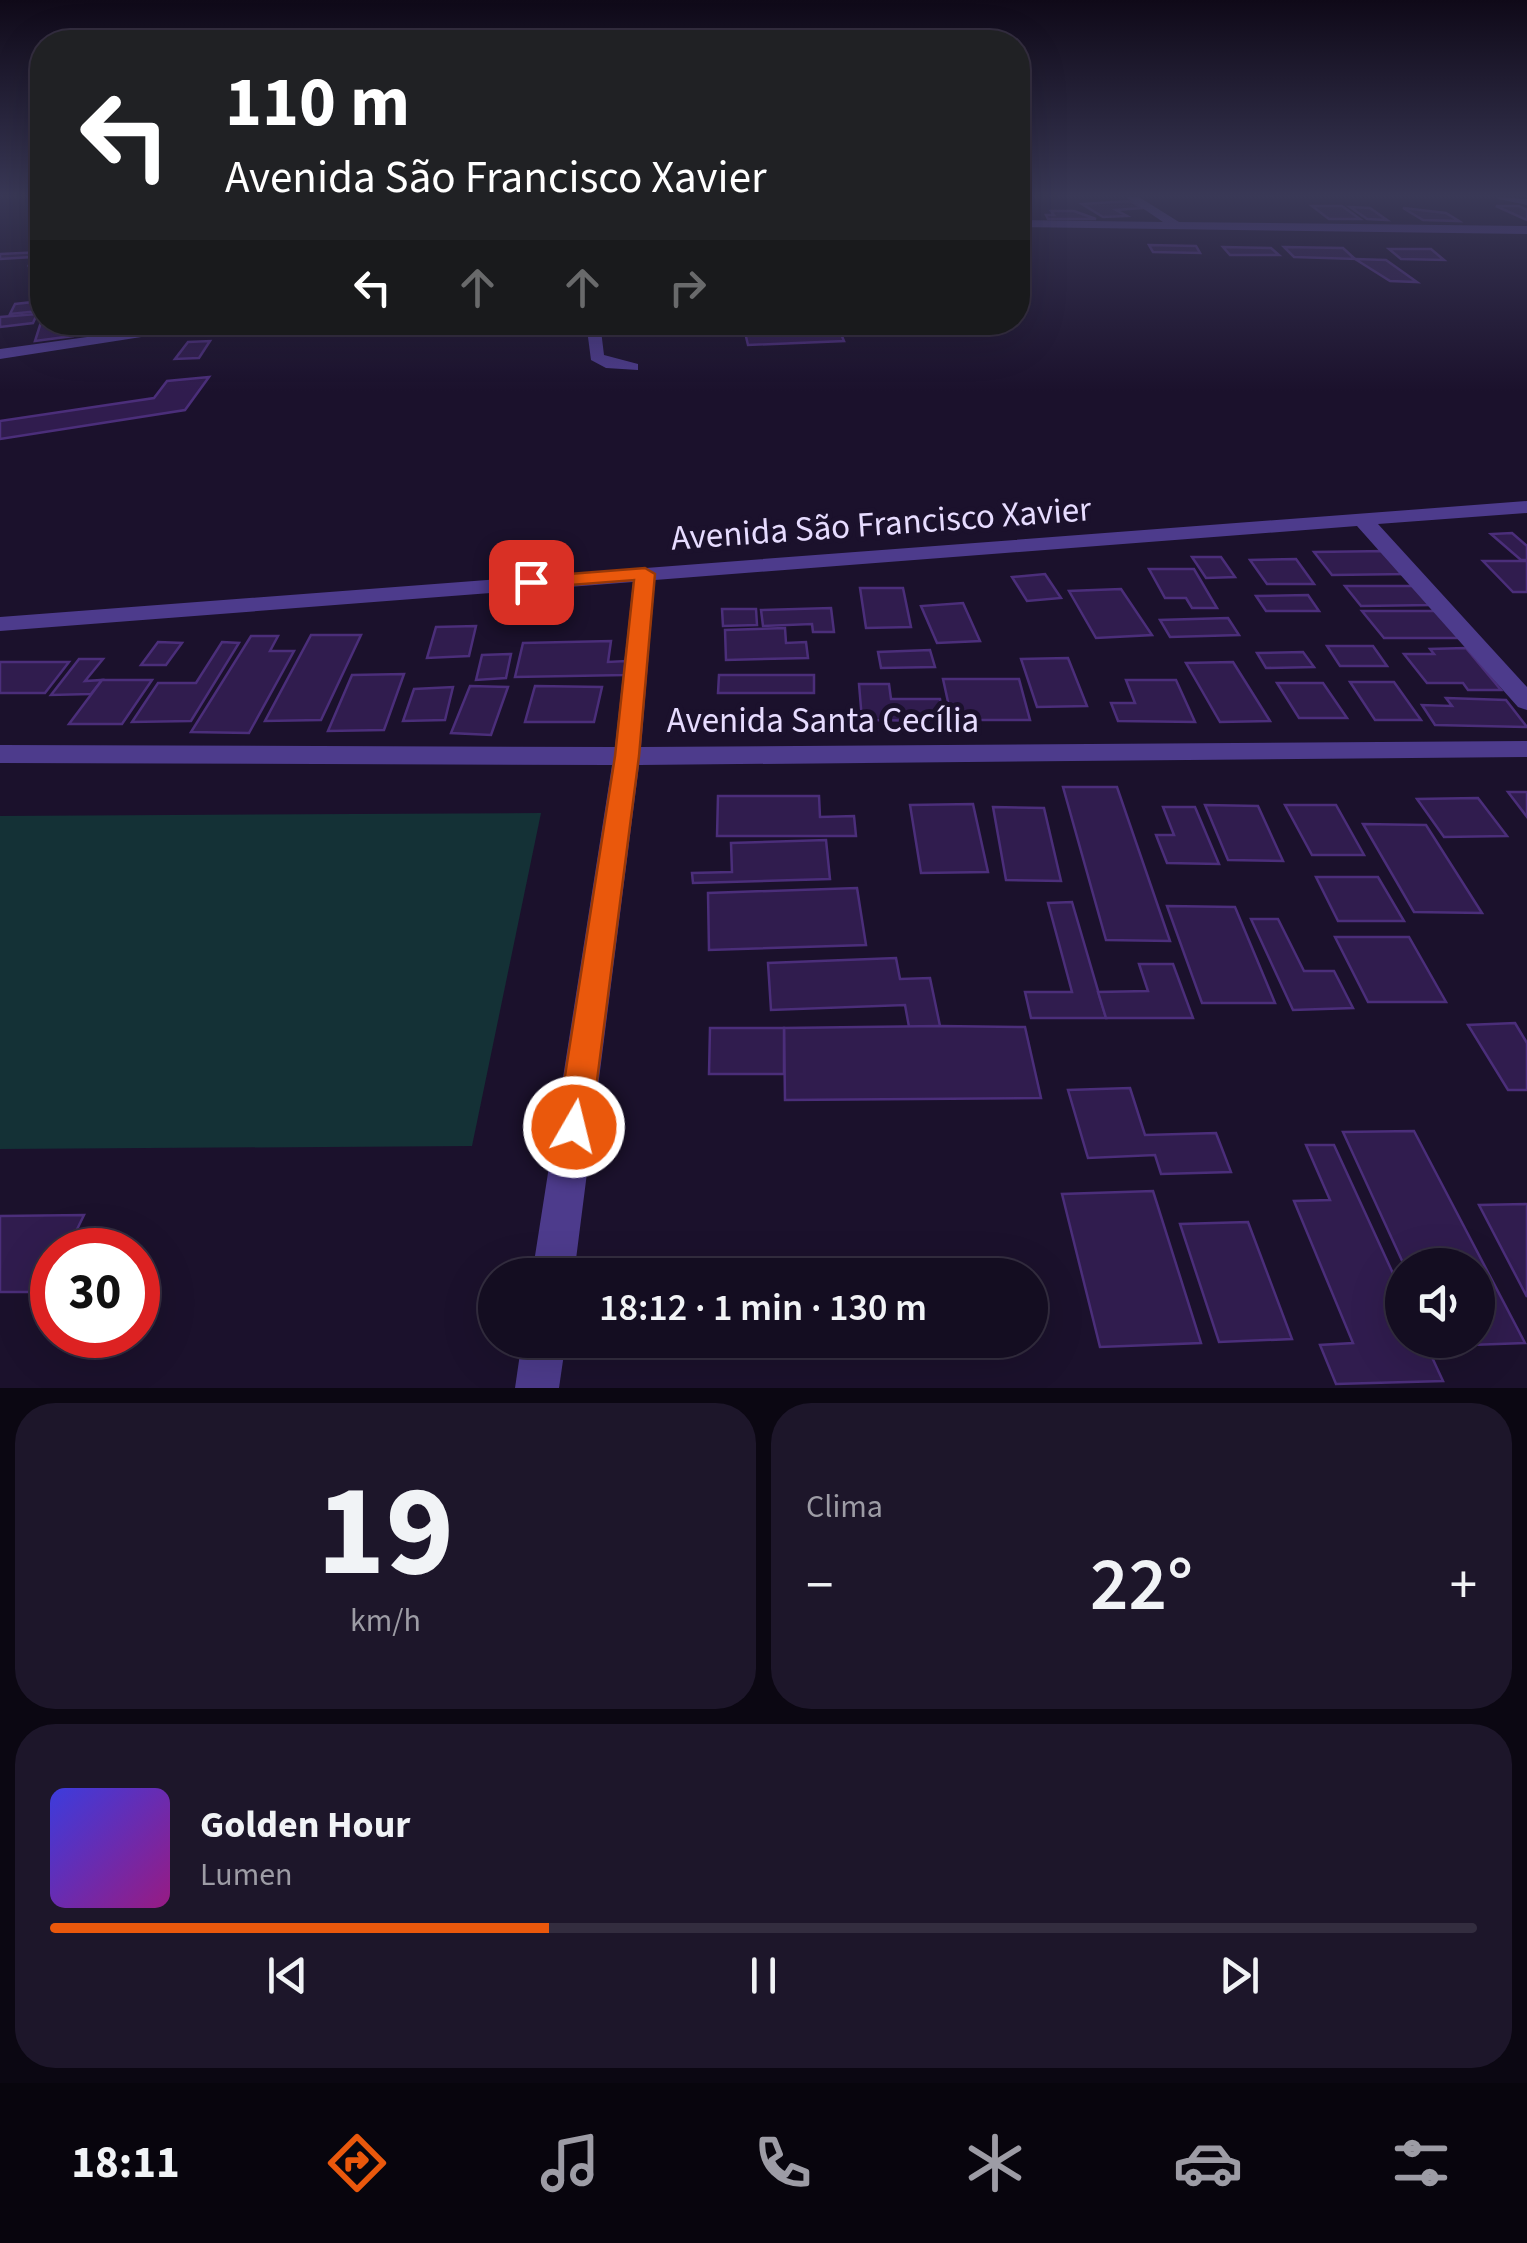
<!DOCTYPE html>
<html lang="pt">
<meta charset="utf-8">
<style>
:root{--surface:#140d21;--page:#1d162a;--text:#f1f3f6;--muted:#9d9ca5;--line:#332d3f;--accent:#ea580c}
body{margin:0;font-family:"Source Sans 3",sans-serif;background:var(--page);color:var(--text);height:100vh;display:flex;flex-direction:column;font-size:38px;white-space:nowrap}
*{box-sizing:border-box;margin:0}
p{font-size:32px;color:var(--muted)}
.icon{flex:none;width:55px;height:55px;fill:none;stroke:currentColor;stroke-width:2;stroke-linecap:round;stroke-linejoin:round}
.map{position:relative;height:1388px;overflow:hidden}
.details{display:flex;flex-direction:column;gap:15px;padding:15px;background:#0b0712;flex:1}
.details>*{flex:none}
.hud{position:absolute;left:30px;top:30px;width:1000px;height:305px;border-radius:40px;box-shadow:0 10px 40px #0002,0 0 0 2px var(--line);background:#202124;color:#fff;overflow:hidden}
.buttons{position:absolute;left:1385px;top:1248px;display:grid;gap:20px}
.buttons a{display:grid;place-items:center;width:110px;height:110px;border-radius:50%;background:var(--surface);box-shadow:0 10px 40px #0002,0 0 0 2px var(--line);font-size:50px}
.speed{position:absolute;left:30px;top:1228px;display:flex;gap:20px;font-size:50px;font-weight:700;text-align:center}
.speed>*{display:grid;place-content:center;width:130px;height:130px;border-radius:50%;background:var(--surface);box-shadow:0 10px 40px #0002,0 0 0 2px var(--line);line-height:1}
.speed .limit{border:15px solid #d22;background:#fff;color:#111}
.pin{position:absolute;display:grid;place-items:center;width:85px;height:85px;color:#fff;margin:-42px;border-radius:20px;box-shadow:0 5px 15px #0006}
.me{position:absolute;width:110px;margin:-55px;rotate:8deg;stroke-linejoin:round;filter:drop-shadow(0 0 8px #0008)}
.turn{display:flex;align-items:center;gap:35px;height:210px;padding:0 30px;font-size:45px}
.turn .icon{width:130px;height:130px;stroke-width:2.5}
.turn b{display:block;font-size:70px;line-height:85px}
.lanes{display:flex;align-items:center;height:95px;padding:0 30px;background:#0003;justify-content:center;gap:50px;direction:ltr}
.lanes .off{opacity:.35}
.big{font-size:75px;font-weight:600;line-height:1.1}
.details .widget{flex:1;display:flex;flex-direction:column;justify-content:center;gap:15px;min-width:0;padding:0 35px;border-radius:40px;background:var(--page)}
.details .dial{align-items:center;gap:0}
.dial b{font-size:130px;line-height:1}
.song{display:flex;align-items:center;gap:30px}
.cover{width:120px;height:120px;border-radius:15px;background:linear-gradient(135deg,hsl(240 70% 55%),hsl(310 70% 35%))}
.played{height:10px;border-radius:5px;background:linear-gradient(90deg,var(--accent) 35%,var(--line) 35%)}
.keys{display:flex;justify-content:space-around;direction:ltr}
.heat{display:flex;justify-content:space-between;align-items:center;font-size:55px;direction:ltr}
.details .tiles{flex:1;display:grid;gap:15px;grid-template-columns:1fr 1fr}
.widget:last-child{grid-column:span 2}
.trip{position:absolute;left:478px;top:1258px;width:570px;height:100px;border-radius:50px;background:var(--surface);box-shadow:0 10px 40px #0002,0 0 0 2px var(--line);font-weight:600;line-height:100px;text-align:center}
.tabs{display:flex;height:160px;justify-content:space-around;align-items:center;background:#08050d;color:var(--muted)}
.tabs .icon{width:70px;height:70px}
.tabs .current{color:var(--accent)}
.tabs b{font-size:45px;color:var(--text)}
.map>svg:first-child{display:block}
.green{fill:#143136}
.building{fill:#301c4e;stroke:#4b2e7a;stroke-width:2.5}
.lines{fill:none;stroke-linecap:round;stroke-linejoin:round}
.minor{fill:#4d3b8c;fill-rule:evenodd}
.route{fill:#ea580c;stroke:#983908;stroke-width:2.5}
.labels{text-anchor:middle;stroke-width:10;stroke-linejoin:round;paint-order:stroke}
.street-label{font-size:35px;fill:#e7dcff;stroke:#1b112c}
</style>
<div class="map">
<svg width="1527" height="1388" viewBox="0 0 1527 1388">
<rect width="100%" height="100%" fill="#1b112c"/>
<!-- green -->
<path class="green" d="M 541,813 L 472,1146 L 0,1149 L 0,816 Z"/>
<!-- building -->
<g class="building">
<path d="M 1130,201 L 1142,208 L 1116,210 L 1127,216 L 1103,217 L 1082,204 Z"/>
<path d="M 1312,206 L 1342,206 L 1360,219 L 1329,219 Z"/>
<path d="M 1496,206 L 1519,206 L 1527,210 L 1527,220 Z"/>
<path d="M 1350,207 L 1370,208 L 1387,220 L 1367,219 Z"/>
<path d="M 1403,208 L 1446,213 L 1459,221 L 1423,220 Z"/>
<path d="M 1051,211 L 1074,211 L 1096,219 L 1048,219 L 1046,215 L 1054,215 Z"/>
<path d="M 1149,245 L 1196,246 L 1200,253 L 1153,252 Z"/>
<path d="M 1223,247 L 1271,248 L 1279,255 L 1230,255 Z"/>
<path d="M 1284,247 L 1343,248 L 1355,259 L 1294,257 Z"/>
<path d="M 1389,249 L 1431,249 L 1444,260 L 1401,259 Z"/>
<path d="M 42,252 L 42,264 L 29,265 L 33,257 L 0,259 L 0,254 Z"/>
<path d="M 1355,259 L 1386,260 L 1417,282 L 1390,281 Z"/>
<path d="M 42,301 L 39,311 L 10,314 L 15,304 Z"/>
<path d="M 37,314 L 33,323 L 0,327 L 0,317 Z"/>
<path d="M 42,319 L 42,322 L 77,322 L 73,336 L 35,341 Z"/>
<path d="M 836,322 L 844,341 L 748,345 L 743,324 Z"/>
<path d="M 853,322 L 901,322 L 906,329 L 858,332 Z"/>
<path d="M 210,341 L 199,358 L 175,359 L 188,342 Z"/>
<path d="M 209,377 L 185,410 L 0,439 L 0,421 L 154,398 L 167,381 Z"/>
<path d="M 1512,533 L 1527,546 L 1527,560 L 1521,560 L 1491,534 Z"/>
<path d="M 1387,551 L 1407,574 L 1332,575 L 1314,552 Z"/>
<path d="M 1192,557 L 1221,557 L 1235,577 L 1206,578 Z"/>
<path d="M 1296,559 L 1314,584 L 1267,584 L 1250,560 Z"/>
<path d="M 1483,561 L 1527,561 L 1527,592 L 1513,592 Z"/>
<path d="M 1149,569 L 1194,569 L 1217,608 L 1192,608 L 1186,598 L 1165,598 Z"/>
<path d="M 1045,574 L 1061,598 L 1027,601 L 1012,577 Z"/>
<path d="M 1345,586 L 1414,586 L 1431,605 L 1361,606 Z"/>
<path d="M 860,588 L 903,588 L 911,627 L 866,628 Z"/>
<path d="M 1121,589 L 1152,635 L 1096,638 L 1069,591 Z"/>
<path d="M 1308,595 L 1319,611 L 1266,611 L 1256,596 Z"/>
<path d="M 963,603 L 980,641 L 937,643 L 921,606 Z"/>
<path d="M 831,608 L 834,632 L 813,632 L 812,624 L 763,626 L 761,610 Z"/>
<path d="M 722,609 L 756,609 L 757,625 L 723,626 Z"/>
<path d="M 1362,611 L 1437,611 L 1460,638 L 1384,638 Z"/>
<path d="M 1228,618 L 1239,635 L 1170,637 L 1160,620 Z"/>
<path d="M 476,626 L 469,656 L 427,658 L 436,627 Z"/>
<path d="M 785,628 L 786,643 L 806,642 L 808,658 L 726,660 L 725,630 Z"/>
<path d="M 311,635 L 361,635 L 321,720 L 265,721 Z"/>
<path d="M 251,636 L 278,636 L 270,651 L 294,651 L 249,733 L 191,732 Z"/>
<path d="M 611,641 L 608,662 L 626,661 L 625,675 L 515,677 L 523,643 Z"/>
<path d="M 158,642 L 182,643 L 166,665 L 141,665 Z"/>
<path d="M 222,642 L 239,643 L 191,721 L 132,722 L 158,683 L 196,683 Z"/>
<path d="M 1327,646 L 1373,646 L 1387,666 L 1340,666 Z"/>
<path d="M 1466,648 L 1501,690 L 1468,690 L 1463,683 L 1427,683 L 1404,654 L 1434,654 L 1430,649 Z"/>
<path d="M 930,650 L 935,667 L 881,668 L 878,652 Z"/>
<path d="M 1303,652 L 1314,667 L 1266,668 L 1257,653 Z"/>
<path d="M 511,654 L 506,678 L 476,680 L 482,655 Z"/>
<path d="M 1068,658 L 1087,706 L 1037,707 L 1021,659 Z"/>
<path d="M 79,659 L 103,659 L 85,681 L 102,680 L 91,694 L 51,695 Z"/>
<path d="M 0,662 L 69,662 L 45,693 L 0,693 Z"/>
<path d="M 1233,662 L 1270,721 L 1220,722 L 1186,663 Z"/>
<path d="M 404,674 L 384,730 L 328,731 L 352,675 Z"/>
<path d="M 719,675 L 814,675 L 814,693 L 718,693 Z"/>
<path d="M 943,679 L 1019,679 L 1030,720 L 952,720 Z"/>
<path d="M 102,680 L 152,680 L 122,724 L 69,724 Z"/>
<path d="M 1126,680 L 1176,680 L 1195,722 L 1118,721 L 1111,703 L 1135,703 Z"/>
<path d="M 1350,682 L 1394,682 L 1421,720 L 1375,720 Z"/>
<path d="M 1277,683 L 1323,683 L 1347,718 L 1299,718 Z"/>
<path d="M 859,684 L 889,684 L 891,699 L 940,699 L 944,721 L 862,720 Z"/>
<path d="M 470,686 L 508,687 L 491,735 L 451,733 Z"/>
<path d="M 535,686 L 602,687 L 594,722 L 525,722 Z"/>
<path d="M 453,687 L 445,720 L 403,721 L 414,689 Z"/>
<path d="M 1446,698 L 1506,700 L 1527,727 L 1435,725 L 1422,705 L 1452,706 Z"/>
<path d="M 1063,787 L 1117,787 L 1170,941 L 1106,940 Z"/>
<path d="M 1508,792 L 1527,792 L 1527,817 Z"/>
<path d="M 718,796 L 819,796 L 820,817 L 854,816 L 856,836 L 717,836 Z"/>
<path d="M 1478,798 L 1507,836 L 1444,837 L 1417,799 Z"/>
<path d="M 973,804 L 988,872 L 921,873 L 910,805 Z"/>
<path d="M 1205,805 L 1258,806 L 1283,861 L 1228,860 Z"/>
<path d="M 1285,805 L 1336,805 L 1364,855 L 1312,855 Z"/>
<path d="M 993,807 L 1044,808 L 1061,881 L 1006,880 Z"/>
<path d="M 1163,807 L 1195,807 L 1219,864 L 1167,863 L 1156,835 L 1174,835 Z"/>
<path d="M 1363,824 L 1426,825 L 1482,913 L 1414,912 Z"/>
<path d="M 826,840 L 830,879 L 693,883 L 692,873 L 732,872 L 731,843 Z"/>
<path d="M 1316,877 L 1378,877 L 1404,921 L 1338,921 Z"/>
<path d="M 857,888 L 866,945 L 709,950 L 708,893 Z"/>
<path d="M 1072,902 L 1106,1018 L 1031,1018 L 1025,992 L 1072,992 L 1048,903 Z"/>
<path d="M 1167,906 L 1235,907 L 1275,1003 L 1202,1003 Z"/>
<path d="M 1251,919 L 1278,919 L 1304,971 L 1334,971 L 1353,1008 L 1293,1010 Z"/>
<path d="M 1335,937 L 1409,937 L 1446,1002 L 1368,1002 Z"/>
<path d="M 896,958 L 900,979 L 930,978 L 940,1026 L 909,1027 L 905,1005 L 771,1010 L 768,963 Z"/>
<path d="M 1139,964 L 1173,964 L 1193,1018 L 1106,1018 L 1098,992 L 1148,991 Z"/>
<path d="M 1515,1023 L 1527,1043 L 1527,1090 L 1508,1090 L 1468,1025 Z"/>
<path d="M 940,1026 L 1025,1027 L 1041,1098 L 785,1100 L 784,1028 Z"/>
<path d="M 710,1028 L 784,1028 L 784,1074 L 709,1074 Z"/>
<path d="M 1130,1088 L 1145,1135 L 1216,1133 L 1231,1172 L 1161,1174 L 1155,1155 L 1088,1158 L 1068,1090 Z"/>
<path d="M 1414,1131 L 1525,1343 L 1442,1346 L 1439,1340 L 1478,1340 L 1478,1265 L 1404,1265 L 1343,1132 Z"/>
<path d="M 1306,1145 L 1334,1145 L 1402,1293 L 1402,1340 L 1424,1340 L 1443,1381 L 1336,1384 L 1320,1345 L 1353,1343 L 1294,1201 L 1330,1200 Z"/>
<path d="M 1153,1191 L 1201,1343 L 1100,1347 L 1062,1194 Z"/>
<path d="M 1527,1204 L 1527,1297 L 1479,1205 Z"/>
<path d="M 84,1215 L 67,1250 L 52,1250 L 52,1281 L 47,1292 L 0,1292 L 0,1216 Z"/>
<path d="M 1248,1222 L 1292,1339 L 1219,1342 L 1180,1224 Z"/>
</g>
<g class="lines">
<!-- minor -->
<g class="minor">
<path d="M 1126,197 L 1139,197 L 1179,222 L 1527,226 L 1527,234 L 1018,227 L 1018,220 L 1163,222 Z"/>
<path d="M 1497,197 L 1527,199 L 1527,205 L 1498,199 Z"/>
<path d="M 196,322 L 238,322 L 0,359 L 0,349 Z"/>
<path d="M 586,322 L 600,322 L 604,355 L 638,364 L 638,370 L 606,368 L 591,360 Z"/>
<path d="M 1527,501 L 1527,513 L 1378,524 L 1527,687 L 1527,710 L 1518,707 L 1357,526 L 655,580 L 641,747 L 1527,741 L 1527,757 L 639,765 L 574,1275 L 532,1275 L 612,765 L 0,763 L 0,745 L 615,747 L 633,582 L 0,631 L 0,617 Z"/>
<path d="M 522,1340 L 566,1340 L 559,1388 L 515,1388 Z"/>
</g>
</g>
<!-- sky -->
<linearGradient id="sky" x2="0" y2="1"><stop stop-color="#0f0918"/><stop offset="0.5" stop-color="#393856"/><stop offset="1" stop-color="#393856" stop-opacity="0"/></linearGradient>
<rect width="1527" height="391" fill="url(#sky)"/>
<!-- route -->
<path class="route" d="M 645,568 L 655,574 L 639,756 L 591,1127 L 586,1137 L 574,1142 L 562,1137 L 557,1127 L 615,756 L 634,580 L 531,588 L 521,582 L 531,577 Z"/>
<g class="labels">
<!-- street labels -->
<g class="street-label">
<text transform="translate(881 523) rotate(-4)" y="12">Avenida São Francisco Xavier</text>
<text x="823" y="732">Avenida Santa Cecília</text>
</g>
</g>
</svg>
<div class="buttons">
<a><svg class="icon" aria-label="sound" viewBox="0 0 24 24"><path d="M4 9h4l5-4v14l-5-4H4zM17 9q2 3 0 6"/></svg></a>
</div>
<div class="speed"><div class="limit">30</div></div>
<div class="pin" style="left:531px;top:582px;background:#d93025"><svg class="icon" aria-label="arrive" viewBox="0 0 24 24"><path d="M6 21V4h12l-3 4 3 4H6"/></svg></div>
<svg class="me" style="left:574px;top:1127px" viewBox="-20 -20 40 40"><circle r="17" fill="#ea580c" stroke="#fff" stroke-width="3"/><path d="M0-11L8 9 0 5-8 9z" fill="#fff"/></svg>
<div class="trip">18:12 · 1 min · 130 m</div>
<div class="hud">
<div class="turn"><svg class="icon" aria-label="left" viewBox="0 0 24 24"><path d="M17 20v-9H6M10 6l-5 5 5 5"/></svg><div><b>110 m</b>Avenida São Francisco Xavier</div></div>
<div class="lanes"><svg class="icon" aria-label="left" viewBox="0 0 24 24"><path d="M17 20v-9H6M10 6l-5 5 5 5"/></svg><svg class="icon off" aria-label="ahead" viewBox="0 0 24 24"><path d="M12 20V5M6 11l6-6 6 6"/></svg><svg class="icon off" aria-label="ahead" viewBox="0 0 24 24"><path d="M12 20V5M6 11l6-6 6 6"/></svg><svg class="icon off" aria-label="right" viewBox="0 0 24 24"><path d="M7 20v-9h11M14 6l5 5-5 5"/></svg></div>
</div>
</div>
<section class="details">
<div class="tiles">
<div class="widget dial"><b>19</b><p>km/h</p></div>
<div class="widget"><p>Clima</p>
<div class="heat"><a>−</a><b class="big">22°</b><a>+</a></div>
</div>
<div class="widget">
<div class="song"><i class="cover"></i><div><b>Golden Hour</b><p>Lumen</p></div></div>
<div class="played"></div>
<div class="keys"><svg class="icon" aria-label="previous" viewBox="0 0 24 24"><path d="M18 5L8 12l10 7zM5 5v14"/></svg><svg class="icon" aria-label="pause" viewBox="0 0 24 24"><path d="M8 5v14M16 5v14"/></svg><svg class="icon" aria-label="next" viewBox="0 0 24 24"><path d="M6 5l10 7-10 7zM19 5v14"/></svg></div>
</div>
</div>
</section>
<nav class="tabs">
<b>18:11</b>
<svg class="icon current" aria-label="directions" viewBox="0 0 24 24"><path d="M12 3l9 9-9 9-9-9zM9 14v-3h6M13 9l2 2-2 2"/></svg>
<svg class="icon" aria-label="music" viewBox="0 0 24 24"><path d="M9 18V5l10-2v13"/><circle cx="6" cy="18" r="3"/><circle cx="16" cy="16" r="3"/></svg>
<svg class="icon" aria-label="phone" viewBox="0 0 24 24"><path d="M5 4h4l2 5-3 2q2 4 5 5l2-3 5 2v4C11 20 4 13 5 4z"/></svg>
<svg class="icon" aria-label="climate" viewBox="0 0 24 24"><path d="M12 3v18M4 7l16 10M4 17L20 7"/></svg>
<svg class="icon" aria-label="car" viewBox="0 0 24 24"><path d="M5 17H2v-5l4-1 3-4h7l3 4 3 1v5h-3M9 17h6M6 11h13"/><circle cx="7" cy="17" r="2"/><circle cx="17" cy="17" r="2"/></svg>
<svg class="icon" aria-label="filters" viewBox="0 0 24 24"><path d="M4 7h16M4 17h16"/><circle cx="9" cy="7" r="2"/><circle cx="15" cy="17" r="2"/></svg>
</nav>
